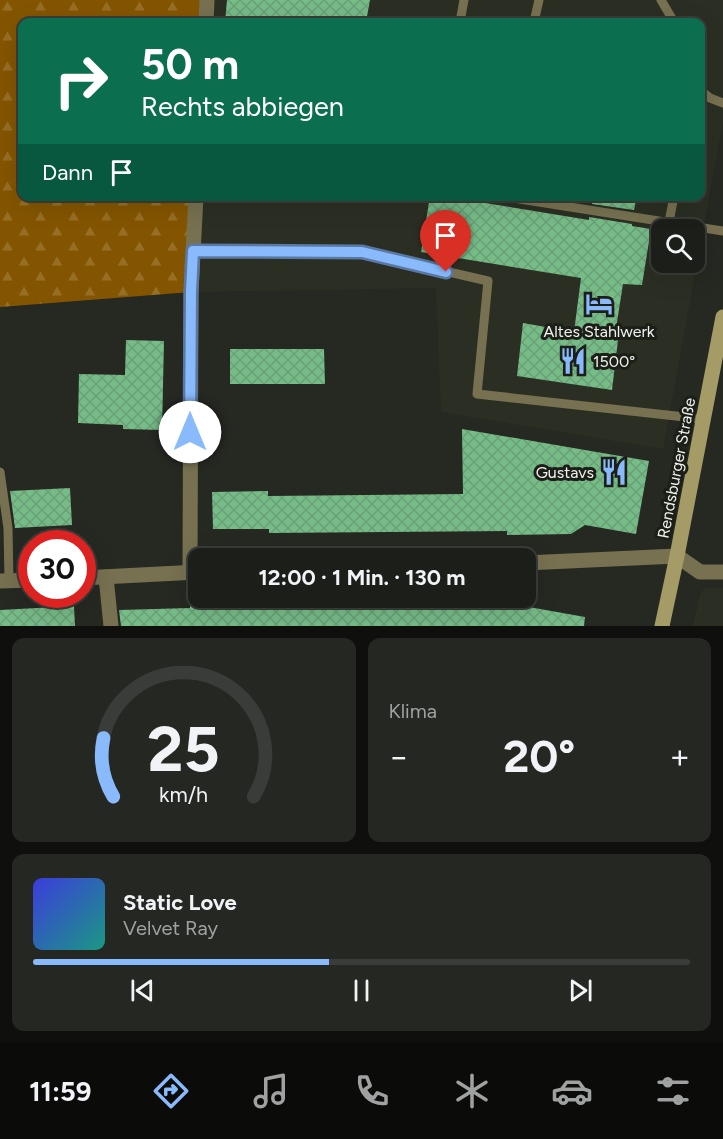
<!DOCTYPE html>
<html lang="de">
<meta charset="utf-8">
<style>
:root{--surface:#1c1e1a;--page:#252723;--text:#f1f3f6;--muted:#a0a2a2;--line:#3a3c39;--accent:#89bafc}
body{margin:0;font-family:Figtree,sans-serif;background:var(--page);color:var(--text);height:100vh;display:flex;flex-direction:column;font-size:22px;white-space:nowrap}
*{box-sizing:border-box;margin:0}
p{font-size:20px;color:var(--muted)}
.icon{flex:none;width:33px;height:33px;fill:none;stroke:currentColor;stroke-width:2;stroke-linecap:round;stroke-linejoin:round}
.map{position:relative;height:626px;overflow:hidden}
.details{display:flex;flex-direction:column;gap:12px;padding:12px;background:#0f100e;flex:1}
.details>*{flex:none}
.hud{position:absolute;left:18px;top:18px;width:687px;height:183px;border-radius:12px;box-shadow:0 6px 24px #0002,0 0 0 2px var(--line);background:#0b6e4f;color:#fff;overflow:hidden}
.buttons{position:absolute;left:651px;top:219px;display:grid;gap:12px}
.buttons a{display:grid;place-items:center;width:54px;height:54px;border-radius:12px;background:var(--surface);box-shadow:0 6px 24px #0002,0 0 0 2px var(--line);font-size:30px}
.speed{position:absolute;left:18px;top:530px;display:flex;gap:12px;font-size:30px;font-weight:700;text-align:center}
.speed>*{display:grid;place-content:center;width:78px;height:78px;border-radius:50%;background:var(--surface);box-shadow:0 6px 24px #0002,0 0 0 2px var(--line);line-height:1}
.speed .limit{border:9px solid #d22;background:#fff;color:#111}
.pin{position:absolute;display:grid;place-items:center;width:51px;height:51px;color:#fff;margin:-62px -26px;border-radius:50% 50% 50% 0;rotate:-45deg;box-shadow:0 0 6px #0007}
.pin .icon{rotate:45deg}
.me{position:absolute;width:66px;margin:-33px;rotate:0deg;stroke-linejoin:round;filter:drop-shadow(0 0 4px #0008)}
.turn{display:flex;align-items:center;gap:21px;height:126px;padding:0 24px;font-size:27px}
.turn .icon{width:78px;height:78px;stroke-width:2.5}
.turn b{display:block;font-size:42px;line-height:51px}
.then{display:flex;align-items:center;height:57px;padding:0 24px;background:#0003;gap:12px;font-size:22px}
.big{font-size:45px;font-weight:700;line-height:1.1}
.details .tile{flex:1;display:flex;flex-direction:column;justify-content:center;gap:9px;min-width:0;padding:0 21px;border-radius:12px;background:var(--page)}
.details .dial{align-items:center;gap:0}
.dial svg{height:156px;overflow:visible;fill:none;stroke:var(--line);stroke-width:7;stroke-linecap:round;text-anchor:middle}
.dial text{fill:var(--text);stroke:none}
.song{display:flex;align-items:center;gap:18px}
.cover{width:72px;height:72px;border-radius:9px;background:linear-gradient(135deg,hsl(240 70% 55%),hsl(170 70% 35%))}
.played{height:6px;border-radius:3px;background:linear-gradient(90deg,var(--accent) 45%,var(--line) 45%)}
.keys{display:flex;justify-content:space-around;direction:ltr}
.heat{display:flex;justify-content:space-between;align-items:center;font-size:33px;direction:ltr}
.details .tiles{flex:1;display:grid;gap:12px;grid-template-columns:1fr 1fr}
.tile:last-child{grid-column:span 2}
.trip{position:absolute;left:188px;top:548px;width:348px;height:60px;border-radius:12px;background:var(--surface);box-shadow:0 6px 24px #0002,0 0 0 2px var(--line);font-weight:700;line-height:60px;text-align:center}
.tab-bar{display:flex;height:96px;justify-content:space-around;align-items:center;background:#0b0c0a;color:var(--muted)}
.tab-bar .icon{width:42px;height:42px}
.tab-bar .selected{color:var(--accent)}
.tab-bar b{font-size:27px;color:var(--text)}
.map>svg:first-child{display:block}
.built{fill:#2b2f23;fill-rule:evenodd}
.forest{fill:url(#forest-firs)}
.building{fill:url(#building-cross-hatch)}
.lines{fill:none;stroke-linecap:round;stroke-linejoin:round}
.lane{stroke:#777151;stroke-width:9}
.street{stroke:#777151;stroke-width:15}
.secondary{stroke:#a49b67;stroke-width:15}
.route-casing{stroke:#5979a4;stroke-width:15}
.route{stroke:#89bafc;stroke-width:10}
.labels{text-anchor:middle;stroke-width:6;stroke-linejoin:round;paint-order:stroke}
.poi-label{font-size:16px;fill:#f1f2ee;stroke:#1c1f18}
.street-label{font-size:16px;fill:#f1f2ee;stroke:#1c1f18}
</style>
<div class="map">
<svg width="723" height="626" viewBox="0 0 723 626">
<defs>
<pattern id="forest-firs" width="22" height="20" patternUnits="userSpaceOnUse" patternTransform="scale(1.5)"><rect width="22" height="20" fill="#845500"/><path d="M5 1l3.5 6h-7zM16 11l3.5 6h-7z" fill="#966e26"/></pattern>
<pattern id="building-cross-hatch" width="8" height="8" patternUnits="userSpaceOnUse" patternTransform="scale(1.5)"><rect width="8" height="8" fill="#76bc87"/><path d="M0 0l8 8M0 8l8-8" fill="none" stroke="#6a9f77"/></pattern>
</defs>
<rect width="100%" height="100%" fill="#262822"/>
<!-- built -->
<g class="built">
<path d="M 207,0 L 723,0 L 723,121 L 663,449 L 441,412 L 436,288 L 191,292 L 196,197 L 700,196 L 700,22 L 206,22 ZM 662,230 L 694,230 L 694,262 L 662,262 Z"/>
<path d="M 706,588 L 723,588 L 723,626 L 693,626 L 701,592 Z"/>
</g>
<!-- forest -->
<path class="forest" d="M 0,0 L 207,0 L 206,22 L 22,22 L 22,196 L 196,197 L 191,292 L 0,307 Z"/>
<!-- building -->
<g class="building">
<path d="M 227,0 L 370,0 L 366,22 L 225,22 Z"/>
<path d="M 430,196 L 442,196 L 589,220 L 589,217 L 632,224 L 632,226 L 651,229 L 642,285 L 623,284 L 614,341 L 618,340 L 612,390 L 517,376 L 523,323 L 574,332 L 581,278 L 421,252 Z"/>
<path d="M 593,196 L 637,196 L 634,210 L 592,204 Z"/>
<path d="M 126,340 L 164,341 L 162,430 L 123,429 L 123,425 L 78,423 L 79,374 L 125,375 Z"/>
<path d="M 230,349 L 324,349 L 325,384 L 230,384 Z"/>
<path d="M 462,429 L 649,461 L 636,534 L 585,525 L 571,534 L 507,535 L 507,531 L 269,533 L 269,529 L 213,529 L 212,492 L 268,491 L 268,496 L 463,494 Z"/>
<path d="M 70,488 L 72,525 L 15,528 L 10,491 Z"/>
<path d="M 190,597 L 507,597 L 507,603 L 585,617 L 584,626 L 121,626 L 119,610 L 190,608 Z"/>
<path d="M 74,606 L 75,626 L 0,626 L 0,610 Z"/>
</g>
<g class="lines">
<!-- lane -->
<g class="lane">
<path d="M 661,0 L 674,22"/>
<path d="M 460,22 L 464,0"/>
<path d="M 534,22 L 539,0"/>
<path d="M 700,90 L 710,98 L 723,103"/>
<path d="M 500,196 L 723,231"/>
<path d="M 669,222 L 674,196"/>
<path d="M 193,251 L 362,252 L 488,281 L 477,394 L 703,419"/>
<path d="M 0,472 L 8,528 L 9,581"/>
</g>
<!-- street -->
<g class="street">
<path d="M 206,22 L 207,0"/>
<path d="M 525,563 L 677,556 L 700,572 L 723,572"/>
<path d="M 190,572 L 191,292 L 196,196"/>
<path d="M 106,577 L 111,626"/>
<path d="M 82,578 L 198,572"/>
<path d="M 0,581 L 32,580"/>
</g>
<!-- secondary -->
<path class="secondary" d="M 662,626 L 677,556 L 723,317"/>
</g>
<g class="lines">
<defs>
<path id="route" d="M 190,432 L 191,292 L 193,251 L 362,252 L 446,272"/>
</defs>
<!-- route casing -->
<use href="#route" class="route-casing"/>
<!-- route -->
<use href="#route" class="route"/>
</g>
<!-- icons -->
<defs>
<symbol id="hotel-bare" viewBox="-9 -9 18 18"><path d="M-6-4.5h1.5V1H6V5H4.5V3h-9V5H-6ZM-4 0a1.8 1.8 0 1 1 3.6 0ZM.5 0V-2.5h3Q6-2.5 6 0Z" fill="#89bafc" stroke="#1c1f18" stroke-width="2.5" paint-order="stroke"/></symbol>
<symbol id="restaurant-bare" viewBox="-9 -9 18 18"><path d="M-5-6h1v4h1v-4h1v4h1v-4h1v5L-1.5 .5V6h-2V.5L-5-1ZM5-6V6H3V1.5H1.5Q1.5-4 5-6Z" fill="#89bafc" stroke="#1c1f18" stroke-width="2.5" paint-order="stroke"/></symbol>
</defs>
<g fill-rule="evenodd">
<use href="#hotel-bare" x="580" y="285" width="38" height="38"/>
<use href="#restaurant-bare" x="554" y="342" width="38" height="38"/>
<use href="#restaurant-bare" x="595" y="453" width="38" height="38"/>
</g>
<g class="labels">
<!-- poi labels -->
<g class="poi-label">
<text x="599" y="337">Altes Stahlwerk</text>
<text x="593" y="367" text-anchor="start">1500°</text>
<text x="594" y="478" text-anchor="end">Gustavs</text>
</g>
<!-- street labels -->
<g class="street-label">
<text transform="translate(676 468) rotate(-79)" y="6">Rendsburger Straße</text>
</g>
</g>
</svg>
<div class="buttons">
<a><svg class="icon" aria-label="search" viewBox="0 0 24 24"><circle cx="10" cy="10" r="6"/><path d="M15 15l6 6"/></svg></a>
</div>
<div class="speed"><div class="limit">30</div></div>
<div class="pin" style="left:446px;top:272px;background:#d93025"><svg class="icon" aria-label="arrive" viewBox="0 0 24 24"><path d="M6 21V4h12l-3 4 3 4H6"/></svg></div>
<svg class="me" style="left:190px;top:432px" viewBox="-20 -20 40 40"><circle r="19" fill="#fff"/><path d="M0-13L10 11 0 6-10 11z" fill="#89bafc"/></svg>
<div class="trip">12:00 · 1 Min. · 130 m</div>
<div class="hud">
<div class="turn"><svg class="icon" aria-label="right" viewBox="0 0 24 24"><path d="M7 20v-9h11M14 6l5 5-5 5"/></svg><div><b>50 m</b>Rechts abbiegen</div></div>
<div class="then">Dann<svg class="icon" aria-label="arrive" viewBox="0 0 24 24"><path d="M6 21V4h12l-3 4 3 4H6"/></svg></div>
</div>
</div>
<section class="details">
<div class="tiles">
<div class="tile dial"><svg viewBox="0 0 100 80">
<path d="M14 69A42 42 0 1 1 86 69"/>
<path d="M14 69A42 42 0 0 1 9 39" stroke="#89bafc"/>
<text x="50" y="56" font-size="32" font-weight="700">25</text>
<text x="50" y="72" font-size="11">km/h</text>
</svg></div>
<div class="tile"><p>Klima</p>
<div class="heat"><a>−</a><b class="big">20°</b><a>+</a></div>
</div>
<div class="tile">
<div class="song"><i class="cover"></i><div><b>Static Love</b><p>Velvet Ray</p></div></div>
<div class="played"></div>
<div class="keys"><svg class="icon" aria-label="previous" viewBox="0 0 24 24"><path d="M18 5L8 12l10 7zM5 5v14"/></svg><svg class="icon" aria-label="pause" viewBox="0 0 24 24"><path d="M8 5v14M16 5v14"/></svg><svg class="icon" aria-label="next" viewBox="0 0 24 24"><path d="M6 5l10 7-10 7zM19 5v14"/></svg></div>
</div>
</div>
</section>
<nav class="tab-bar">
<b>11:59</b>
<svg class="icon selected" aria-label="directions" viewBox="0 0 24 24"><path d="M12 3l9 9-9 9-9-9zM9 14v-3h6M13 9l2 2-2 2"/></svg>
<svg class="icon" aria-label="music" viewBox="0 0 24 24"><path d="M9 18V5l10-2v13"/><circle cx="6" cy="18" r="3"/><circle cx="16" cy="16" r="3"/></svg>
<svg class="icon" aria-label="phone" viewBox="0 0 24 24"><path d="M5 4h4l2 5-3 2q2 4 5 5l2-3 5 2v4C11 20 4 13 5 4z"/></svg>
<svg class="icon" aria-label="climate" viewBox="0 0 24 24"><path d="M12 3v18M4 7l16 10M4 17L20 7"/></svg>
<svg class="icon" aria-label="car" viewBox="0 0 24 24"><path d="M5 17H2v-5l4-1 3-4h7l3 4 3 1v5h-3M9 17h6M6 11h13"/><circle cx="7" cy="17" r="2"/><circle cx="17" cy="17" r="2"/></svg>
<svg class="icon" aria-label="filters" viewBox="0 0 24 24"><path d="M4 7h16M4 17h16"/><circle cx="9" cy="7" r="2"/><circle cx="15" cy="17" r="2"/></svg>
</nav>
